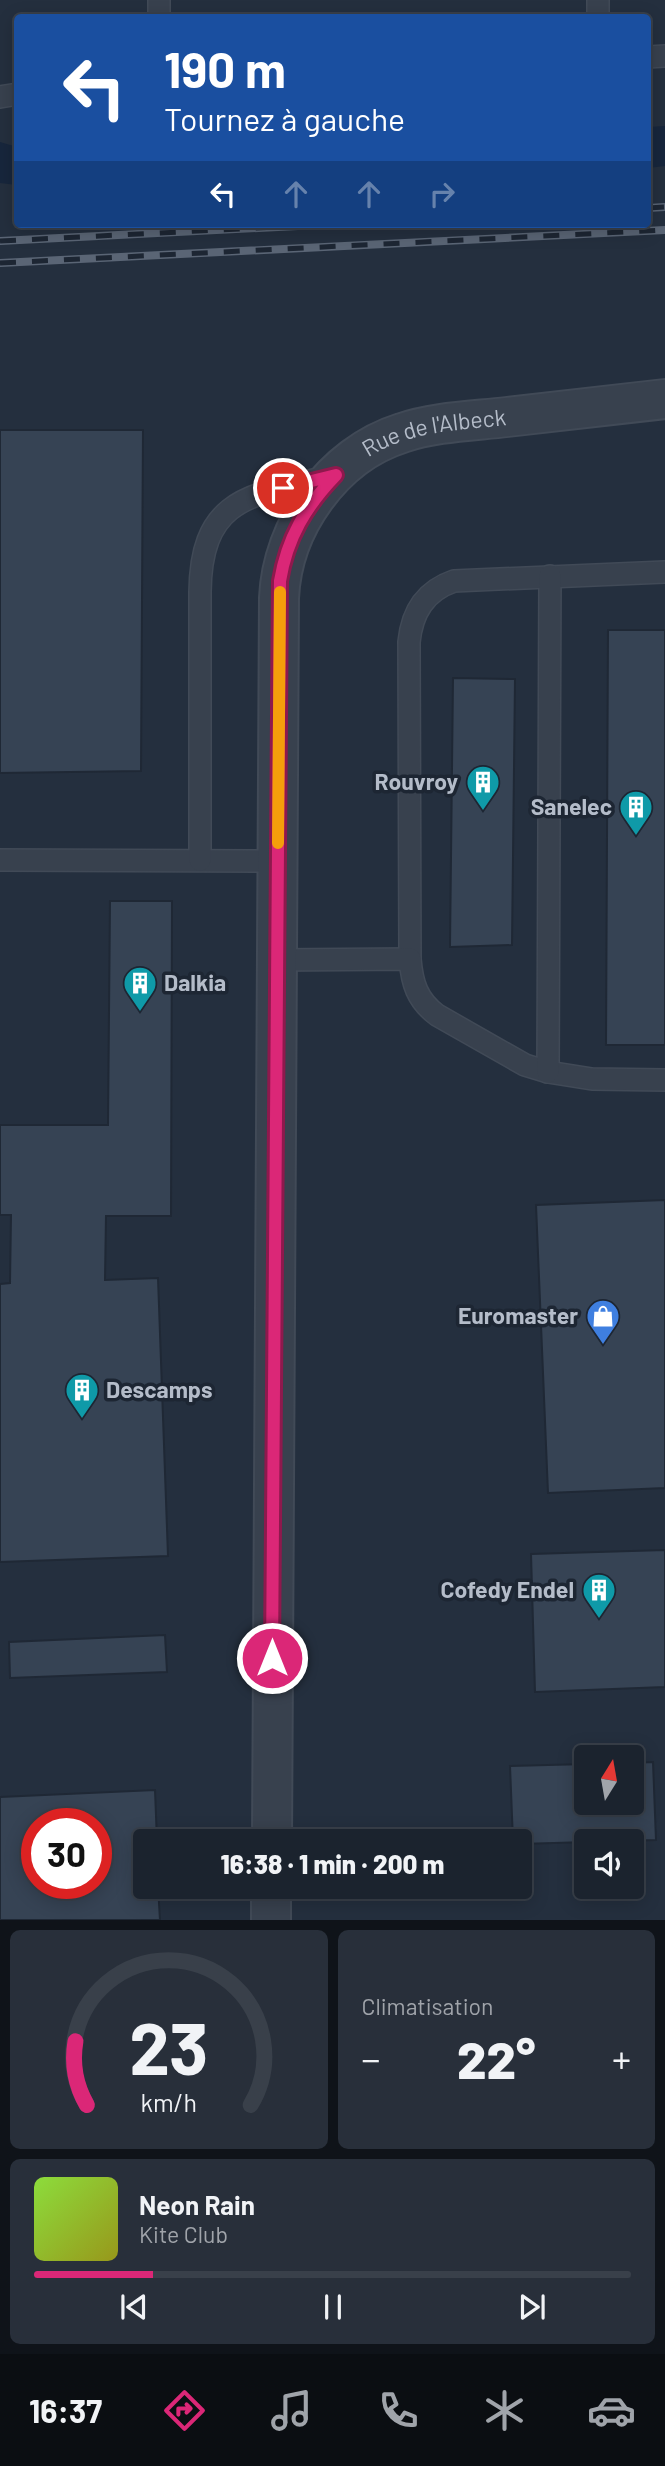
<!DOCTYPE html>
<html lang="fr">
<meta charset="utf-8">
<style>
:root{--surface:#1b232e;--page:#282f3a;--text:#f1f3f6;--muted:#a0a4aa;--line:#39404a;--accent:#db2777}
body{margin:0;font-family:Barlow,sans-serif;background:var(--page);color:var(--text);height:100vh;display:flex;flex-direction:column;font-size:26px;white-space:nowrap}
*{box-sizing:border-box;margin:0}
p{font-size:23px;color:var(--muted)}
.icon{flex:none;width:38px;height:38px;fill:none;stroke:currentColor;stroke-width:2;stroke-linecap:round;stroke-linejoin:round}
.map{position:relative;height:1920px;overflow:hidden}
.sheet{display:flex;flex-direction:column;gap:10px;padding:10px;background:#0f1319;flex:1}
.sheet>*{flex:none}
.guide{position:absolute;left:14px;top:14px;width:637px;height:214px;border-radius:7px;box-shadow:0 4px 18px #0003,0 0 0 2px var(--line);background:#1a4fa0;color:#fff;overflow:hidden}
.needle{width:46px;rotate:11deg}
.controls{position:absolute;left:574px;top:1745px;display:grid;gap:14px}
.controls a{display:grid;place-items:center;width:70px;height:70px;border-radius:7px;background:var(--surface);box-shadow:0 4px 18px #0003,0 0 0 2px var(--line);font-size:35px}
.speed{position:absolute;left:21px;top:1808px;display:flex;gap:14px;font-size:35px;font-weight:700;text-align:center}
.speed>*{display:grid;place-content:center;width:91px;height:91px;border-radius:50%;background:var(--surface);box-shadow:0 4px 18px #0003,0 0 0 2px var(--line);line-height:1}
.speed .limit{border:10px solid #d22;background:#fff;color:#111}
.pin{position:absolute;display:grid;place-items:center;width:60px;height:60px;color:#fff;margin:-30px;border:4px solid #fff;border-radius:50%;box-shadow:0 2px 7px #0007}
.me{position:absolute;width:77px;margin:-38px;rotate:0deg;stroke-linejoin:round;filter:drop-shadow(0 0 5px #0008)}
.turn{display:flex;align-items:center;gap:24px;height:147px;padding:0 35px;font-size:32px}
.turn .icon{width:91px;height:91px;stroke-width:2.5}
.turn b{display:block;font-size:49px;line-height:60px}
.lanes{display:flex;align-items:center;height:66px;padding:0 35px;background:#0003;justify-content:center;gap:35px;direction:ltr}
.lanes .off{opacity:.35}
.big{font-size:52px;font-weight:800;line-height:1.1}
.sheet .tile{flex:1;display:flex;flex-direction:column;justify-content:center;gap:10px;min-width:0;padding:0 24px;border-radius:10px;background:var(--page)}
.sheet .dial{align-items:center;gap:0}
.dial svg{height:182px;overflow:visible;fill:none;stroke:var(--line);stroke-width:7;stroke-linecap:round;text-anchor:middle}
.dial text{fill:var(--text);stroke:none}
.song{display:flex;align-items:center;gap:21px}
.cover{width:84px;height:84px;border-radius:10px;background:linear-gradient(135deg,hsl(90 70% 55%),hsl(60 70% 35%))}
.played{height:7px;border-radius:4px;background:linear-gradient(90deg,var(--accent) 20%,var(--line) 20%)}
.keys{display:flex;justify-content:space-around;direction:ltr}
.heat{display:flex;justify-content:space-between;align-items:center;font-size:38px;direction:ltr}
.sheet .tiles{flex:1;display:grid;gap:10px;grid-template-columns:1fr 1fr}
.tile:last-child{grid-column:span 2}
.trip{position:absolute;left:133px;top:1829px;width:399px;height:70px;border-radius:7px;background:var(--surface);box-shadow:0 4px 18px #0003,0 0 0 2px var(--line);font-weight:800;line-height:70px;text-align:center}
.dock{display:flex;height:112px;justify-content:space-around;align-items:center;background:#0b0e12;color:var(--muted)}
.dock .icon{width:49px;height:49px}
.dock .current{color:var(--accent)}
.dock b{font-size:32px;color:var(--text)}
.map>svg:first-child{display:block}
.water{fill:#17263c}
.building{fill:#364354;stroke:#1f2835;stroke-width:2;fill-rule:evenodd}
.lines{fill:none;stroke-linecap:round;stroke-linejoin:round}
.lane-casing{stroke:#414a57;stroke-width:24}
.street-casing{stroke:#414a57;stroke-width:42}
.lane{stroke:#38414e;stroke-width:21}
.street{stroke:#38414e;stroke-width:38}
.rail-casing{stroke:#5a6575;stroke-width:8}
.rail{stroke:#1d2633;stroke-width:5;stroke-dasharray:16;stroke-linecap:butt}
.route-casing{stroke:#8e194d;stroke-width:18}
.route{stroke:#db2777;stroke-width:12}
.slow{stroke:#f59e0b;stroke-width:12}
.labels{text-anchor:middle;stroke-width:7;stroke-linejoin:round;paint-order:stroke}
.street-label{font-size:23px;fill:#b4bcc9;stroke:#1d2633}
.poi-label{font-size:23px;font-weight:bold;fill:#b4bcc9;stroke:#1d2633;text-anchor:end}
</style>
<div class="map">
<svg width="665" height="1920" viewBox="0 0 665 1920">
<rect width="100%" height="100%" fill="#242f3e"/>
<!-- water -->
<g class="water">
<path d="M 665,126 L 665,166 L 648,168 L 648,127 Z"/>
<path d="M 0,142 L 17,147 L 17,185 L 0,183 Z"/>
</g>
<!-- building -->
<g class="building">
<path d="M 0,430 L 143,430 L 141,771 L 0,773 Z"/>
<path d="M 608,630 L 665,630 L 665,1045 L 606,1045 Z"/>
<path d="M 453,678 L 515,679 L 512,945 L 450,947 Z"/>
<path d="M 110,901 L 172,901 L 171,1216 L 106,1216 L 105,1280 L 158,1278 L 168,1556 L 0,1562 L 0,1284 L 10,1283 L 11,1215 L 0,1215 L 0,1125 L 108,1125 Z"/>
<path d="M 665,1200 L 665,1488 L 548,1493 L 536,1205 Z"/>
<path d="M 665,1550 L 665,1687 L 535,1692 L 531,1554 Z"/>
<path d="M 165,1635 L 167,1672 L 10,1678 L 9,1642 Z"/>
<path d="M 653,1762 L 656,1840 L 520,1844 L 520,1841 L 513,1841 L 510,1766 L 586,1764 L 586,1802 L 632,1802 L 632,1763 Z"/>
<path d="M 155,1790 L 157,1841 L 145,1841 L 145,1886 L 158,1886 L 160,1920 L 0,1920 L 0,1797 ZM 37,1824 L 96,1824 L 96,1883 L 37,1883 Z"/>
</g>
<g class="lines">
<defs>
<g id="lane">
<path d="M 159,18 L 159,0"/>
<path d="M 598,18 L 598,0"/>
<path d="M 648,57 L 665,56"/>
<path d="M 0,97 L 18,94"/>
<path d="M 0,860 L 278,861"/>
<path d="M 200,860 L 200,592 C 201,497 251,495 327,477"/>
<path d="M 410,959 L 409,642 C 412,612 425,591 454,581 L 665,572"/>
<path d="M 277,960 L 410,959 C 412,983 417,1000 437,1015 L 525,1065 L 548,1072 L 592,1079 L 665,1080"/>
<path d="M 548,1072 L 550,576"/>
</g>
<g id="street">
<path id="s1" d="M 272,1841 L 279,598 C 282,527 332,455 402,433 C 434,422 472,421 507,417 C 559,411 612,405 665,399"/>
<path d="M 271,1920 L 271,1886"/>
</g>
</defs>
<!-- lane casing -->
<use href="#lane" class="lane-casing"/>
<!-- street casing -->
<use href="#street" class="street-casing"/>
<!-- lane -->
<use href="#lane" class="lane"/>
<!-- street -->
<use href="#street" class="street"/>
<defs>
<g id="rail">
<path d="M 648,208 L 665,207"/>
<path d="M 0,241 L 337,224"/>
<path d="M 0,263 L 665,230"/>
</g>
</defs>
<!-- rail casing -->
<use href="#rail" class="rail-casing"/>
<!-- rail -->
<use href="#rail" class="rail"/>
</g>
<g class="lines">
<defs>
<path id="route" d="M 272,1658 L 280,581 C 287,538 306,506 336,475 L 283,488"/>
</defs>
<!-- route casing -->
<use href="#route" class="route-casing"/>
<!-- route -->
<use href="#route" class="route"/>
<!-- slow -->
<path class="slow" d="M 278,843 L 280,592"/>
</g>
<!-- icons -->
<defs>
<symbol id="building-pin" viewBox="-11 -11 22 30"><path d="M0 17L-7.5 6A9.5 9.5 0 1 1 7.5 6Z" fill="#0f9aa8" stroke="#1d2633"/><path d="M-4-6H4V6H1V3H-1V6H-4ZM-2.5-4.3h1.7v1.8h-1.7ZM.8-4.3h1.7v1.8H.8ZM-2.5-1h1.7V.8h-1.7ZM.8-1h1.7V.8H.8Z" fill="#fff"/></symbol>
<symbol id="shop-pin" viewBox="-11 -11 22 30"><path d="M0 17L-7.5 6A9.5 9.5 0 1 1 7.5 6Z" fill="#3f7fe0" stroke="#1d2633"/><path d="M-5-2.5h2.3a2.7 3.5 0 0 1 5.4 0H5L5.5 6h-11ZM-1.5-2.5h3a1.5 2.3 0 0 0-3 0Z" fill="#fff"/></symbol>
</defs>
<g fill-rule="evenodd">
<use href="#building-pin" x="464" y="763" width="38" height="52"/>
<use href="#building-pin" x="617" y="788" width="38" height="52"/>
<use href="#building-pin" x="121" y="964" width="38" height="52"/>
<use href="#shop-pin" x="584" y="1297" width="38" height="52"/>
<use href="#building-pin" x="63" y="1371" width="38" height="52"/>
<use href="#building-pin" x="580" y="1571" width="38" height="52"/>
</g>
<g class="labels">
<!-- street labels -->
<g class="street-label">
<text dy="8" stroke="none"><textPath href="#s1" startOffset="1493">Rue de l'Albeck</textPath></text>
</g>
<!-- poi labels -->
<g class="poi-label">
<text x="458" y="790">Rouvroy</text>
<text x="612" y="815">Sanelec</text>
<text x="164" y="991" text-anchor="start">Dalkia</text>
<text x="578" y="1324">Euromaster</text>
<text x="106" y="1398" text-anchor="start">Descamps</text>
<text x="574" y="1598">Cofedy Endel</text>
</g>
</g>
</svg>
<div class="controls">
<a><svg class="needle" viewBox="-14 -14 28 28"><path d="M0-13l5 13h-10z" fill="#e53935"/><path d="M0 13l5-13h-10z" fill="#a0a4aa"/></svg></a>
<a><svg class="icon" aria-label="sound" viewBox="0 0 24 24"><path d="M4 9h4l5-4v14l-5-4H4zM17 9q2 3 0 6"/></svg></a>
</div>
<div class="speed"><div class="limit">30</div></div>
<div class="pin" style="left:283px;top:488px;background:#d93025"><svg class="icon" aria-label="arrive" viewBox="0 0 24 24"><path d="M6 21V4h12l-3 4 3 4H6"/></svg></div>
<svg class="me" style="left:272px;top:1658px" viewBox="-20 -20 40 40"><circle r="17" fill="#db2777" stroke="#fff" stroke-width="3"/><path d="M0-11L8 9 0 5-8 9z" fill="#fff"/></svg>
<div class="trip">16:38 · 1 min · 200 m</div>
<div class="guide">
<div class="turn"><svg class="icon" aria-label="left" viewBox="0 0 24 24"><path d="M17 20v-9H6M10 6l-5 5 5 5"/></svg><div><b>190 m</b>Tournez à gauche</div></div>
<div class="lanes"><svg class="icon" aria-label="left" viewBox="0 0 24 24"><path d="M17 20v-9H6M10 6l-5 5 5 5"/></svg><svg class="icon off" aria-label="ahead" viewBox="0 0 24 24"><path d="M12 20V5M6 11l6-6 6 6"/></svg><svg class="icon off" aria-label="ahead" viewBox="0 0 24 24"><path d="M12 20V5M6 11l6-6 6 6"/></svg><svg class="icon off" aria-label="right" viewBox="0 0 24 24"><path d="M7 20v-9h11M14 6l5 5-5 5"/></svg></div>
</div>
</div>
<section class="sheet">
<div class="tiles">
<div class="tile dial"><svg viewBox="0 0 100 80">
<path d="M14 69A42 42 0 1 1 86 69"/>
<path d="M14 69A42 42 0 0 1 9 41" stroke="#db2777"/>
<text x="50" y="56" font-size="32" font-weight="700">23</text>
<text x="50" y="72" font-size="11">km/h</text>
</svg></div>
<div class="tile"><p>Climatisation</p>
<div class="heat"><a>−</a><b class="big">22°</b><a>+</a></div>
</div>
<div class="tile">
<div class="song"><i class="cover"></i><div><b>Neon Rain</b><p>Kite Club</p></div></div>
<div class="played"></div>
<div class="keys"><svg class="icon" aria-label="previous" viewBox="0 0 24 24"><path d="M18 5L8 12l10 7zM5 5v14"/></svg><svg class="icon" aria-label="pause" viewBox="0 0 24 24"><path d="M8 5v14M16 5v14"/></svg><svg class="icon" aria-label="next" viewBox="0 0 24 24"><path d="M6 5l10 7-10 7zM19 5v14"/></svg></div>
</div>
</div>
</section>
<nav class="dock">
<b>16:37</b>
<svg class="icon current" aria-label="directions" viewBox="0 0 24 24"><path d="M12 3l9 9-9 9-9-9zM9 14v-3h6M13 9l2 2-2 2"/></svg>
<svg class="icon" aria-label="music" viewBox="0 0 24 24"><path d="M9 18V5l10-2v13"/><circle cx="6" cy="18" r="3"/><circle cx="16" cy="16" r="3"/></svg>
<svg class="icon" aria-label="phone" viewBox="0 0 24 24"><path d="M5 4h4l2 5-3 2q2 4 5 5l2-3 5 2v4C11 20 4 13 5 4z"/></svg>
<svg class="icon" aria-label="climate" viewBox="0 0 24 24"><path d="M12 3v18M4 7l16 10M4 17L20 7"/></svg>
<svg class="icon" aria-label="car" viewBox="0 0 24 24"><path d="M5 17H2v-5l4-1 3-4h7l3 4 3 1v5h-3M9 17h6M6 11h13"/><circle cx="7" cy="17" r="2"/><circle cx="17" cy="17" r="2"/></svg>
</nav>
